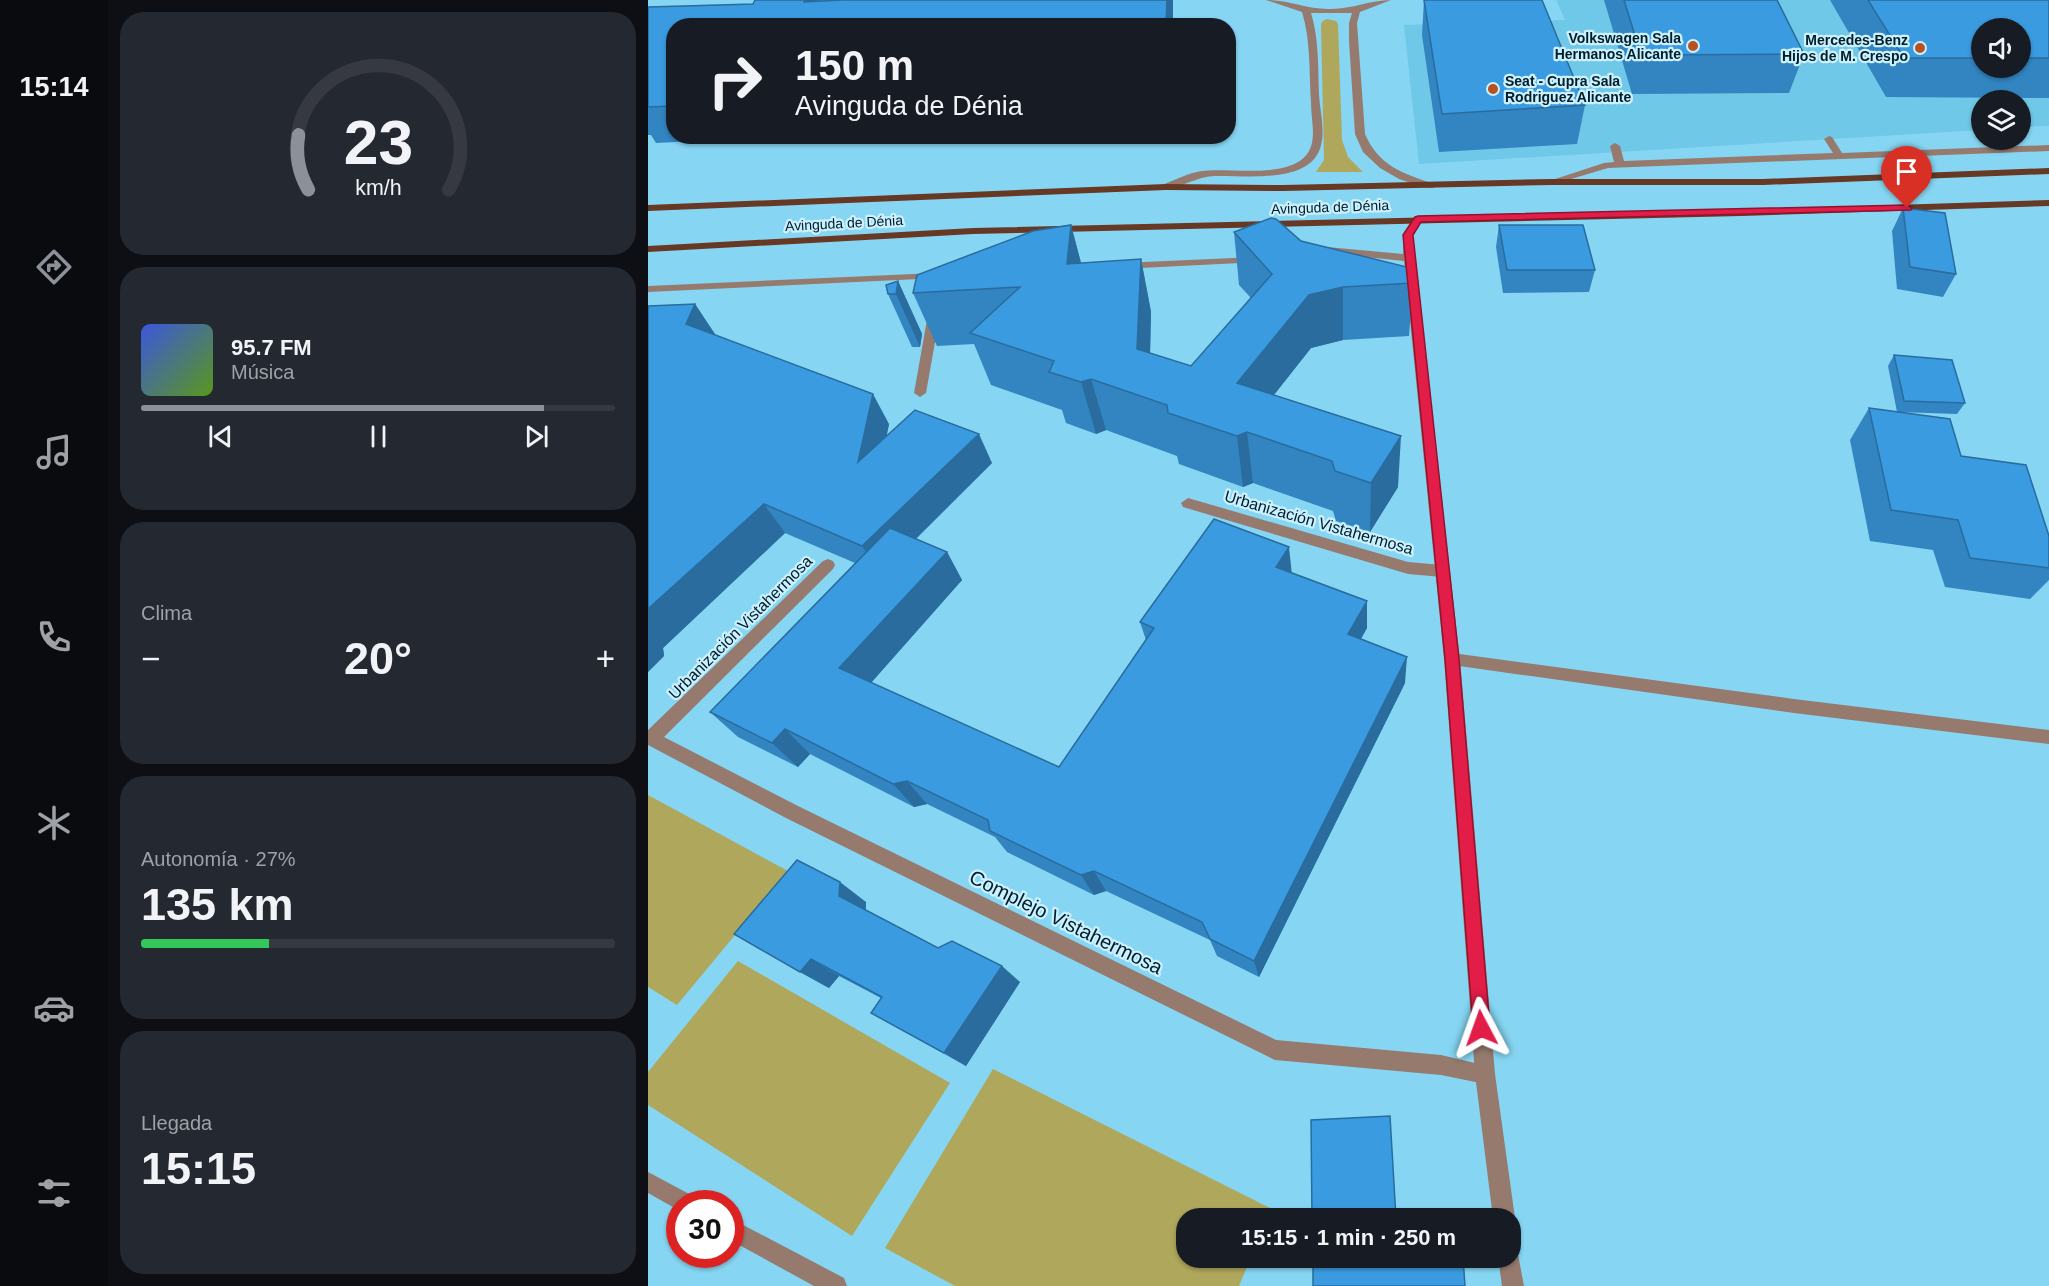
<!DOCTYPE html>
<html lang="es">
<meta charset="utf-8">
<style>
:root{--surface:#171b24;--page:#242831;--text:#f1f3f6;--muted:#9ea1a6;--line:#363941;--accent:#8c9099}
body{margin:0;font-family:Arial,sans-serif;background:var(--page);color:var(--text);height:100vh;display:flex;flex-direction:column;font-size:22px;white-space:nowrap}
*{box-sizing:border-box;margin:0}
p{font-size:20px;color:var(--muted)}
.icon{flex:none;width:33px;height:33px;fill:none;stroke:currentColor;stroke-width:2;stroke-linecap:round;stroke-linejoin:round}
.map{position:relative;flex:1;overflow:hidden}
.details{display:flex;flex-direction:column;gap:12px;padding:12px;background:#0d0f14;width:540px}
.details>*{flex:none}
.banner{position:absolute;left:18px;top:18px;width:570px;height:126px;border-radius:24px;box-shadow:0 2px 4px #0004;background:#171b24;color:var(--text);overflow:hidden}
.buttons{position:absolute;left:1323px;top:18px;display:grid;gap:12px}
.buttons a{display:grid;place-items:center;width:60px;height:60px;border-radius:50%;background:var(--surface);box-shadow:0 2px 4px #0004;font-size:30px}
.speed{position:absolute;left:18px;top:1190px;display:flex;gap:12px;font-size:30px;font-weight:700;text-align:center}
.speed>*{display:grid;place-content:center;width:78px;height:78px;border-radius:50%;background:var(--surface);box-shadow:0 2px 4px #0004;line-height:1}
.speed .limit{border:9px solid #d22;background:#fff;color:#111}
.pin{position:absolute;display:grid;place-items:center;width:51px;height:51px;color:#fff;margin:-62px -26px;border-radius:50% 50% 50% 0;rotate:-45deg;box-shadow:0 0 6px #0007}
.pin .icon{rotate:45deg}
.me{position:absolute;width:66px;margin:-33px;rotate:356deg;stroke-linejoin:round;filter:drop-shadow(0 0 4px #0008)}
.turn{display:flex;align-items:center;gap:21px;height:126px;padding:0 30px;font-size:27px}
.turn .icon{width:78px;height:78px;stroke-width:2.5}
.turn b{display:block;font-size:42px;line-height:51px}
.big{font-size:45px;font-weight:600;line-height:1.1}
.details .tile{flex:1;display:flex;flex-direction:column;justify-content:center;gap:9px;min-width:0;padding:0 21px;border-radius:24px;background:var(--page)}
.details .dial{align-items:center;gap:0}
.dial svg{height:156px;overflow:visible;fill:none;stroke:var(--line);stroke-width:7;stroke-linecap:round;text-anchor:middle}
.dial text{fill:var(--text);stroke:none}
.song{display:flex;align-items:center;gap:18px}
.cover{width:72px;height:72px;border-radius:9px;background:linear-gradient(135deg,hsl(230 70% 55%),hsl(90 70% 35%))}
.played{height:6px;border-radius:3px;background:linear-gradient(90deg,var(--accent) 85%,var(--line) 85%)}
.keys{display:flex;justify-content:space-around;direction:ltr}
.heat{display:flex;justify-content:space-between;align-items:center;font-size:33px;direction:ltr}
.charge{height:9px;border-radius:4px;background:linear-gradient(90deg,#34c759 27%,var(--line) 0)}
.trip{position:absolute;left:528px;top:1208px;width:345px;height:60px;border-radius:24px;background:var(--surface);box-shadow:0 2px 4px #0004;font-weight:600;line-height:60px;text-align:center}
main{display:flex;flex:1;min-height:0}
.dock{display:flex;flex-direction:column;width:108px;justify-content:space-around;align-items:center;background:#090b0e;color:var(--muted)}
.dock .icon{width:42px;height:42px}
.dock .current{color:var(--accent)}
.dock b{font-size:27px;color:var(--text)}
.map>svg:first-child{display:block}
.built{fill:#6fc8e7;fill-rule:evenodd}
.green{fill:#afa75b}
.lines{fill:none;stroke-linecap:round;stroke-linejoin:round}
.service{fill:#967a6e;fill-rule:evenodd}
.minor{fill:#967a6e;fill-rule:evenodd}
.tertiary{fill:#967a6e;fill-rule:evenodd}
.primary{fill:#673824;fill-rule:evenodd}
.wall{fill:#3285c1;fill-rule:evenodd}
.shaded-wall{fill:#296c9d}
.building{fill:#3a9be0;stroke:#296c9d;stroke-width:1.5}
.route{fill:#e11d48;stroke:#92132f;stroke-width:1.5}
.poi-dot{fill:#b65120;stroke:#cbf0ff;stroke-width:2}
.labels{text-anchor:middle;stroke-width:4.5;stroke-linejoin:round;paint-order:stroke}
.far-poi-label{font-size:14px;font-weight:bold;fill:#001e29;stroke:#cbf0ff;text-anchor:end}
.far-street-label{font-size:14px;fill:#001e29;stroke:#cbf0ff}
.street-label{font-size:16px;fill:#001e29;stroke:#cbf0ff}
.near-street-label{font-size:20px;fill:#001e29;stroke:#cbf0ff}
</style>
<main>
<nav class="dock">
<b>15:14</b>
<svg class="icon current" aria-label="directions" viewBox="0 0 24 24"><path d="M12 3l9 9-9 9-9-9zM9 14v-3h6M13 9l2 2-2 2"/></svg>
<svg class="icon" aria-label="music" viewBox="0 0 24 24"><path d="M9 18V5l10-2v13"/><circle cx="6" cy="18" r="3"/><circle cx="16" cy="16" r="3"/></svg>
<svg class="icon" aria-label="phone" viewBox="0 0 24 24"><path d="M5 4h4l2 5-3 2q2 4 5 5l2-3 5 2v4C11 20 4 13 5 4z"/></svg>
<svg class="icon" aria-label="climate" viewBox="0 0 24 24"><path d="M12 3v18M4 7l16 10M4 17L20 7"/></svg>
<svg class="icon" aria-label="car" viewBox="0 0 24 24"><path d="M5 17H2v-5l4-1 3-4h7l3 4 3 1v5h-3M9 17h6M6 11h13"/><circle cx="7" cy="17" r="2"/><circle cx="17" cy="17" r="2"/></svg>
<svg class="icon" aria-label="filters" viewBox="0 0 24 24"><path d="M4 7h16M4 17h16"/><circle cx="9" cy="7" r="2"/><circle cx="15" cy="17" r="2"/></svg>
</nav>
<section class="details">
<div class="tile dial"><svg viewBox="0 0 100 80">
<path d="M14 69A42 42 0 1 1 86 69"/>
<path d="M14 69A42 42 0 0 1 9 41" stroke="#8c9099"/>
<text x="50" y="56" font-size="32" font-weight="700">23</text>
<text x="50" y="72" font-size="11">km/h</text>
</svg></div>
<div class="tile">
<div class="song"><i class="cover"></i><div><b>95.7 FM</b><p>Música</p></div></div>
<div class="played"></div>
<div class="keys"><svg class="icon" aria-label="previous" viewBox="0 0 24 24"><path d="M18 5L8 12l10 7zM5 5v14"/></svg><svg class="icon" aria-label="pause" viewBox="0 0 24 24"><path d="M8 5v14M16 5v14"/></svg><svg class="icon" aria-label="next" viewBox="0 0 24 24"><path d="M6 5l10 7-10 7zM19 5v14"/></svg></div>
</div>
<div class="tile"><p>Clima</p>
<div class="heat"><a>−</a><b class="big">20°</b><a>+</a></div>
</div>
<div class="tile"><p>Autonomía · 27%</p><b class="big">135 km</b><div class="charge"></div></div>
<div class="tile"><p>Llegada</p><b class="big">15:15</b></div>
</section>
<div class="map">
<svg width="1401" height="1286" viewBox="0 0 1401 1286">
<rect width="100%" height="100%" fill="#86d6f3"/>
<!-- built -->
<path class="built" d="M 908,0 L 1401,0 L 1401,126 L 1373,127 L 1372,100 L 1334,100 L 1333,130 L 771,164 L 756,25 L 917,20 ZM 1334,28 L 1372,28 L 1372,68 L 1334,68 Z"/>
<!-- green -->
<g class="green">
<path d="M 679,19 L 688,21 L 690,24 L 694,140 L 700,157 L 715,172 L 668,172 L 676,160 L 673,24 L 675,21 Z"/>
<path d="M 0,795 L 140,871 L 29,1005 L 0,987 Z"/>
<path d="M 90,961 L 302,1083 L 204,1236 L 0,1105 L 0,1072 Z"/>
<path d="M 345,1069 L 622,1208 L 619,1218 L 538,1218 L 538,1257 L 603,1257 L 591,1286 L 307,1286 L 237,1248 Z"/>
</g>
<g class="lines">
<!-- service -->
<g class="service">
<path d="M 1181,136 L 1184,137 L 1194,153 L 1401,145 L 1401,151 L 960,168 L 903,185 L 898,182 L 956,163 L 966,162 L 962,146 L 967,143 L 972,146 L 976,161 L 1185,153 L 1176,139 Z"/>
<path d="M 286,310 L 292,314 L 278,393 L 272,397 L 266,393 L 280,314 Z"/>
<path d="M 540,498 L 760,562 L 794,565 L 799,567 L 801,571 L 799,575 L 794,577 L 760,574 L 535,507 L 533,503 Z"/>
<path d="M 180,559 L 185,561 L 187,565 L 185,569 L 16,737 L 150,806 L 628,1040 L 793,1055 L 844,1067 L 847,1074 L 844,1081 L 837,1084 L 793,1075 L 627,1060 L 138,818 L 0,745 L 0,730 L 175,561 Z"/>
<path d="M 804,653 L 1146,699 L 1401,730 L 1401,744 L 1146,713 L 804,665 L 799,663 L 796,659 L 799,655 Z"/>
</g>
<!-- minor -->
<g class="minor">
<path d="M 770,216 L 775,219 L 765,235 L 766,258 L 812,659 L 847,1074 L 867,1218 L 862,1226 L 862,1218 L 845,1218 L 827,1074 L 796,659 L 756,261 L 679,253 L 674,250 L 679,247 L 755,254 L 755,235 L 766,217 Z"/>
<path d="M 608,257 L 613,260 L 612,262 L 473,269 L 468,266 L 473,263 Z"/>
<path d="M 288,273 L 292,274 L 292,278 L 0,292 L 0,286 Z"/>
<path d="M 0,1172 L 45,1196 L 49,1203 L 32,1203 L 32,1211 L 0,1193 Z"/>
<path d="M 82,1218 L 196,1278 L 199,1286 L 166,1286 L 82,1240 Z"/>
<path d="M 862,1247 L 869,1249 L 876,1286 L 854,1286 L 850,1257 L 862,1257 Z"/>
</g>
<!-- tertiary -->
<path class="tertiary" d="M 618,0 C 640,0 661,10 683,9 C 704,9 723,0 743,0 L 712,12 L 709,23 L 717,134 C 731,166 754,173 786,184 L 786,188 L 778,188 L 751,179 L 732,168 L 715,152 L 707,134 L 701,41 L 701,23 L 704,13 L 663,13 C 671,39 670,67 671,95 C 672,111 677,129 673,145 C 664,185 597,175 567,176 C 549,176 527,191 514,189 L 514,185 C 527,180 540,173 554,171 C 581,167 648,181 662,149 C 668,136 663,118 663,103 C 661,73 663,41 654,12 Z"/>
<!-- primary -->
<g class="primary">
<path d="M 1401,168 L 1401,174 L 1115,185 L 903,185 L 635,191 L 518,190 L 0,211 L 0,205 L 518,184 L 635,185 L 903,179 L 1115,179 Z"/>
<path d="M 1401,200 L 1401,206 L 1094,216 L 325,234 L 0,252 L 0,246 L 325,228 L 1094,210 Z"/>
</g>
</g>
<!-- wall -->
<g class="wall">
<path d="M 107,0 L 525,0 L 525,26 L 26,26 L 26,136 L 152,136 L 8,143 L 3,135 L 0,135 L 0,7 L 105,4 Z"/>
<path d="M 776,0 L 937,105 L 929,144 L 791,152 L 774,35 Z"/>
<path d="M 956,0 L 1129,0 L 1156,54 L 1141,93 L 984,94 Z"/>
<path d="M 1182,0 L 1401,0 L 1401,98 L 1238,97 ZM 1334,28 L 1372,28 L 1372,68 L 1334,68 Z"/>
<path d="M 1255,208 L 1308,274 L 1295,297 L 1249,289 L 1244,231 Z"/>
<path d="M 423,225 L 433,263 L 493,259 L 503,312 L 502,354 L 543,366 L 603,298 L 591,285 L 586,232 L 653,241 L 765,283 L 761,336 L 695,340 L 663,348 L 626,395 L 750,487 L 722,532 L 688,521 L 685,511 L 605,483 L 595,487 L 531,464 L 529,456 L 458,430 L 448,434 L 418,423 L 414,410 L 343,385 L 326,344 L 289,346 L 265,293 Z"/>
<path d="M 851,225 L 947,270 L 941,292 L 855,293 L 848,247 Z"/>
<path d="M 250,281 L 274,334 L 272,347 L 264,347 L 240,294 Z"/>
<path d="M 47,304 L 67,335 L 241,424 L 238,436 L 344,463 L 268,539 L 299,552 L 314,580 L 223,683 L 411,767 L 498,640 L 492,622 L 644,573 L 719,628 L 713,639 L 757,683 L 611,977 L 569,956 L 562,940 L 458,891 L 446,895 L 359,852 L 347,837 L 279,804 L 266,807 L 162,754 L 150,767 L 90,737 L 62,712 L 207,563 L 137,533 L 15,648 L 16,656 L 0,672 L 0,306 Z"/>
<path d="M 1246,355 L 1317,403 L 1309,414 L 1250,412 L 1313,456 L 1401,536 L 1401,580 L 1382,599 L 1297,587 L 1285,550 L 1222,541 L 1202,440 L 1221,408 L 1249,412 L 1240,366 Z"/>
<path d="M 218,902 L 218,910 L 290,948 L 372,982 L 318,1066 L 223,1013 L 233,998 L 191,976 L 181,988 L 152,972 Z"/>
</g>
<!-- shaded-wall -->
<g class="shaded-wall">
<path d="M 157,0 L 169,0 L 177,20 L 156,2 Z"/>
<path d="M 519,0 L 525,0 L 525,26 L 518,26 Z"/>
<path d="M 423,225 L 437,278 L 419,264 Z"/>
<path d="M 493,259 L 503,312 L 501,398 L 489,349 Z"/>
<path d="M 250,281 L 274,334 L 272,347 L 248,294 Z"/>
<path d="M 695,287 L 695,340 L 663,348 L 595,434 L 599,432 L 605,483 L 595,487 L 589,436 L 589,383 L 661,295 Z"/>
<path d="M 47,304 L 67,334 L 59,355 L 38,324 Z"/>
<path d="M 443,379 L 458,430 L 448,434 L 433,382 Z"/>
<path d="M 225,394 L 241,424 L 228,491 L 210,462 Z"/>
<path d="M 331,434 L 344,463 L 232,574 L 214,546 Z"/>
<path d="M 753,436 L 750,487 L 722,532 L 723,483 Z"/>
<path d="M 116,504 L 137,533 L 15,648 L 16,656 L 0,672 L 0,609 Z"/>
<path d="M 641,547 L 644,575 L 628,567 Z"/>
<path d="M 299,552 L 314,580 L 213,694 L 191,668 Z"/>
<path d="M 719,601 L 719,628 L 700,661 L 700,634 Z"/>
<path d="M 759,657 L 757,683 L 611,977 L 606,961 Z"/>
<path d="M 137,729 L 162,754 L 150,767 L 124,743 Z"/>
<path d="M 259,781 L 279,804 L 266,807 L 245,784 Z"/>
<path d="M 446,871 L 458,891 L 446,895 L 433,875 Z"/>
<path d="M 192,882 L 218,902 L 217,915 L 191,896 Z"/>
<path d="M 163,959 L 191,976 L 181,988 L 152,972 Z"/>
<path d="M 354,966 L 372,982 L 318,1066 L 296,1053 Z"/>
</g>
<!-- building -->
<g class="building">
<path d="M 107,0 L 157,0 L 156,2 L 195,0 L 519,0 L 518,26 L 26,26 L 26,106 L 0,107 L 0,7 L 105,4 Z"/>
<path d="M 776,0 L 894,0 L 937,105 L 794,114 Z"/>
<path d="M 976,0 L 1129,0 L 1156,54 L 993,55 Z"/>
<path d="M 1220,0 L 1401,0 L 1401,58 L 1372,58 L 1372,28 L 1334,28 L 1334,58 L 1256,58 Z"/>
<path d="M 1255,208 L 1297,213 L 1308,274 L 1262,267 Z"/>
<path d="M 623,218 L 628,219 L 653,241 L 763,268 L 765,283 L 695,287 L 661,295 L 589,383 L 753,436 L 723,483 L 687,471 L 684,461 L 599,432 L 589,436 L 520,413 L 519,405 L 443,379 L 433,382 L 401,372 L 406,361 L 322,333 L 372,287 L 265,293 L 269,275 L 385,231 L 423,225 L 419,264 L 493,259 L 489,349 L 543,366 L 624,274 L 586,232 Z"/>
<path d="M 851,225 L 935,225 L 947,270 L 859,270 Z"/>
<path d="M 250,281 L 248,294 L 240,294 L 238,285 Z"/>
<path d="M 47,304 L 38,324 L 225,394 L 210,462 L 267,410 L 331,434 L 214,546 L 116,504 L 0,609 L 0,306 Z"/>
<path d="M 1246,355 L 1304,360 L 1317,403 L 1256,401 Z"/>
<path d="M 1221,408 L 1302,419 L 1313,456 L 1378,465 L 1401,536 L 1401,568 L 1322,558 L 1310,520 L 1243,510 Z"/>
<path d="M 566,519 L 641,547 L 628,567 L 719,601 L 700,634 L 759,657 L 606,961 L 562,939 L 554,922 L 446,871 L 433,875 L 342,831 L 340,820 L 259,781 L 245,784 L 137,729 L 124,743 L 62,712 L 242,528 L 299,552 L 191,668 L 411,767 L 506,628 L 492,622 Z"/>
<path d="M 149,860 L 192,882 L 191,896 L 290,948 L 304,941 L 354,966 L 296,1053 L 223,1013 L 234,997 L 163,959 L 152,972 L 86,934 Z"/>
<path d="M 742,1116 L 748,1218 L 664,1218 L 663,1120 Z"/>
<path d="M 665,1257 L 815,1257 L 817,1286 L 665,1286 Z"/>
</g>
<!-- route -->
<path class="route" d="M 1259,205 L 1264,208 L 1263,210 L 773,222 L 765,235 L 811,659 L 842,1028 L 840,1034 L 833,1037 L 827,1034 L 825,1028 L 797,659 L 755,235 L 767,217 L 770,216 Z"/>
<!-- markers -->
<g class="poi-dot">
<circle cx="1045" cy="46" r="6"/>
<circle cx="1272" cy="48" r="6"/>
<circle cx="845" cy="89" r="6"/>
</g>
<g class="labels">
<!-- far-poi labels -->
<g class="far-poi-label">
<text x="1033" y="43">Volkswagen Sala<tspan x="1033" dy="16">Hermanos Alicante</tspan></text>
<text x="1260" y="45">Mercedes-Benz<tspan x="1260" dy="16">Hijos de M. Crespo</tspan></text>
<text x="857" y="86" text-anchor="start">Seat - Cupra Sala<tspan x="857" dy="16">Rodriguez Alicante</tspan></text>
</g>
<!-- far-street labels -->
<g class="far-street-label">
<text transform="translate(682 207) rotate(-2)" y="5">Avinguda de Dénia</text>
<text transform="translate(196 223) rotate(-3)" y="5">Avinguda de Dénia</text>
</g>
<!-- street labels -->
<g class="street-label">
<text transform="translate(671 522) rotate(16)" y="6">Urbanización Vistahermosa</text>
<text transform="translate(92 627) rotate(-45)" y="6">Urbanización Vistahermosa</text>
</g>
<!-- near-street labels -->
<g class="near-street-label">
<text transform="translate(418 922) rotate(26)" y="7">Complejo Vistahermosa</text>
</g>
</g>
</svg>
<div class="buttons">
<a><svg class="icon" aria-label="sound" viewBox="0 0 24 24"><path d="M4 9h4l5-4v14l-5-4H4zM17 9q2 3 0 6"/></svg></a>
<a><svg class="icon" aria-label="layers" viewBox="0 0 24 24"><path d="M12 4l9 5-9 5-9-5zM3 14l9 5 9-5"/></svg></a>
</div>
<div class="speed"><div class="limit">30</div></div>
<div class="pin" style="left:1259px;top:208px;background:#d93025"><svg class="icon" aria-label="arrive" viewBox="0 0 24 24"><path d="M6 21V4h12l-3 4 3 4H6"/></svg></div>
<svg class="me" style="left:833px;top:1028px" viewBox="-20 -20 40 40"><path d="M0-17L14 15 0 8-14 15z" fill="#e11d48" stroke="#fff" stroke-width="4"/></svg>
<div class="trip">15:15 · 1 min · 250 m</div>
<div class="banner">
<div class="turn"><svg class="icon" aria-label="right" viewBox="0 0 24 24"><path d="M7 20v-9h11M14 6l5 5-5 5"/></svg><div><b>150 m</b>Avinguda de Dénia</div></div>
</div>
</div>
</main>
